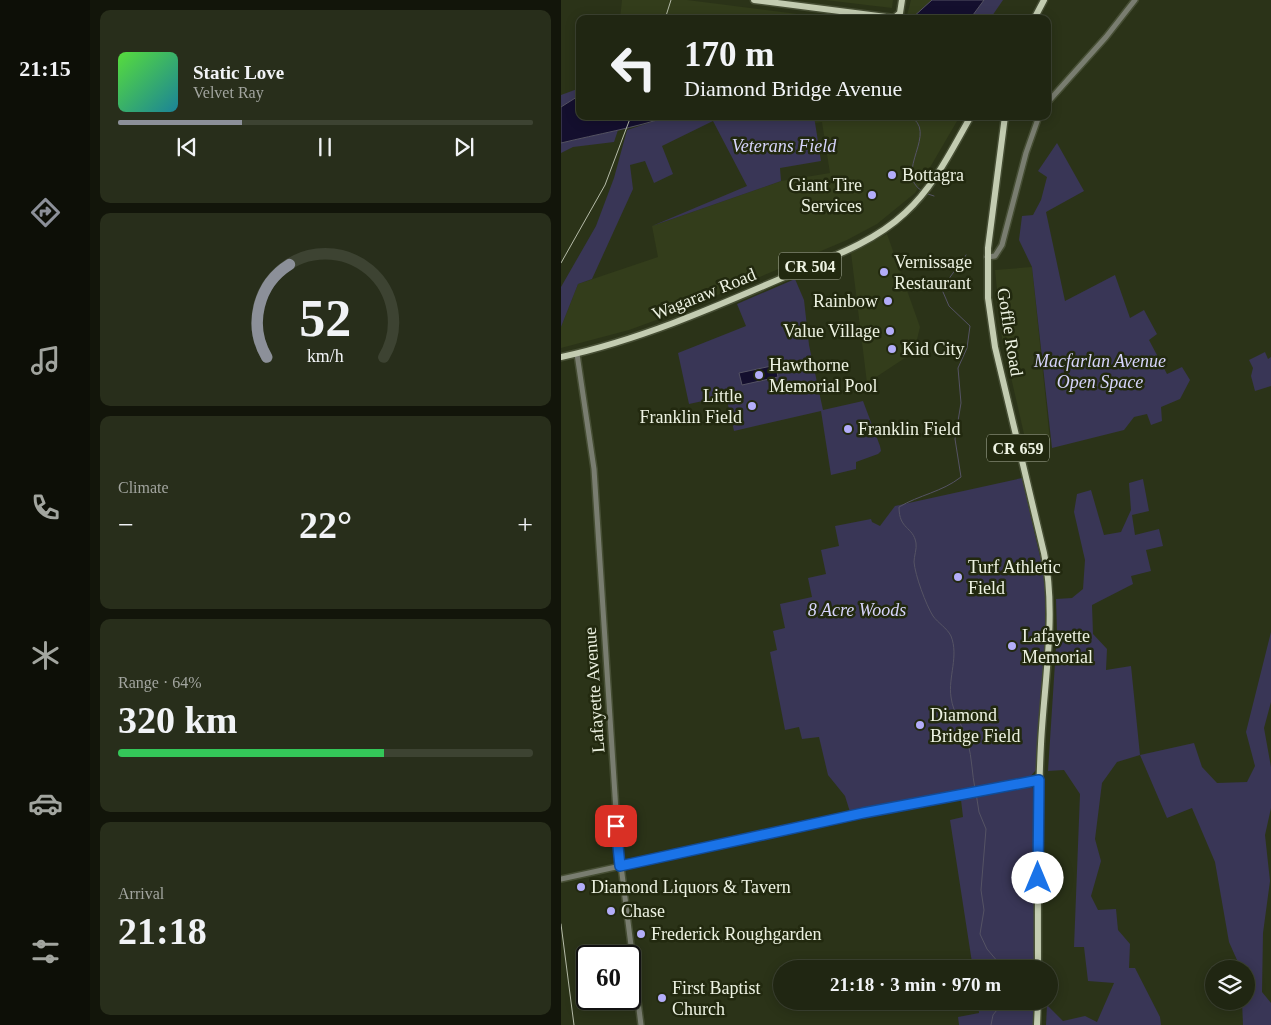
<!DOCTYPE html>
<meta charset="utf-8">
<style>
:root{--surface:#202612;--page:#282e1b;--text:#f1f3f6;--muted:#a2a59f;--line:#3d4332;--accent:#8c9099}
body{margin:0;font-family:Georgia,serif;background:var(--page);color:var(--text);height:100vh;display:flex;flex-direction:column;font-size:19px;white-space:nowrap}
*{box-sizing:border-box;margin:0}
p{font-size:16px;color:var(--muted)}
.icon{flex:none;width:28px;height:28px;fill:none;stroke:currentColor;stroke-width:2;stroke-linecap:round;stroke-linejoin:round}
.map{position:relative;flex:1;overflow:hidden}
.sheet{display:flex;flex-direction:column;gap:10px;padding:10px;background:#12150a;width:471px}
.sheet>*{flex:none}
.hud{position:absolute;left:15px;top:15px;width:475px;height:105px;border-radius:10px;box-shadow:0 2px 12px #0003,0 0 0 1px var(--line);background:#202612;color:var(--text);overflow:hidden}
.fabs{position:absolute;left:644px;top:960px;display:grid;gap:10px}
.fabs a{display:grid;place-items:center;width:50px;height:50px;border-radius:50%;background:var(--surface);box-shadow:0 2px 12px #0003,0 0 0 1px var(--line);font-size:25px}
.speed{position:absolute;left:15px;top:945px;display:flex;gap:10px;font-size:25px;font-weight:700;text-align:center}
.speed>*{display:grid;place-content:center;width:65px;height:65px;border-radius:50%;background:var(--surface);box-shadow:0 2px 12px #0003,0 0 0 1px var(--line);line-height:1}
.speed .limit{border:2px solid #111;border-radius:8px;background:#fff;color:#111}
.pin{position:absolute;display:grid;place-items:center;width:42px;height:42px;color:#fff;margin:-21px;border-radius:10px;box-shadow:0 2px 8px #0006}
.me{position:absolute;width:55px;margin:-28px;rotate:0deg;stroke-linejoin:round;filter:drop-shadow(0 0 4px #0008)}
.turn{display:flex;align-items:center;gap:18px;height:105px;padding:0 25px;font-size:22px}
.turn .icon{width:65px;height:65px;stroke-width:2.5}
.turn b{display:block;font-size:35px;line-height:42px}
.big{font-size:38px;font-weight:600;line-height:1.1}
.sheet .tile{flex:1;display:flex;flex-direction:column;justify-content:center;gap:8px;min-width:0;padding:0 18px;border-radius:10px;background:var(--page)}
.sheet .dial{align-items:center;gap:0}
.dial svg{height:130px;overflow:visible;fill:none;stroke:var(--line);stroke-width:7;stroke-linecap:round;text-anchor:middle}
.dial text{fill:var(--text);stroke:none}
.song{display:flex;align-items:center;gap:15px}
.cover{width:60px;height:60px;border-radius:8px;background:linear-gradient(135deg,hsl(110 70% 55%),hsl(190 70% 35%))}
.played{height:5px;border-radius:2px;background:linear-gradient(90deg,var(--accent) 30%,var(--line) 30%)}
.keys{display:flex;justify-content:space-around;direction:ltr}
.heat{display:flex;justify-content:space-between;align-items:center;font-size:28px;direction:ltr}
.charge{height:8px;border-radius:4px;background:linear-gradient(90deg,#34c759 64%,var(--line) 0)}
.trip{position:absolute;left:212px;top:960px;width:285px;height:50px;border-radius:25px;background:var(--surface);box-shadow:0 2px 12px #0003,0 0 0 1px var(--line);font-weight:600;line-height:50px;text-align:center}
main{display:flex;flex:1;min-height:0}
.tab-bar{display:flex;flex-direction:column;width:90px;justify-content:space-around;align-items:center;background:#0d0f07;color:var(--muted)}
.tab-bar .icon{width:35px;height:35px}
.tab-bar .selected{color:var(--accent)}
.tab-bar b{font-size:22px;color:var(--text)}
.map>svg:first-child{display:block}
.built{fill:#333d1b}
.green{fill:#393656}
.water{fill:#140f2e;stroke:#555364}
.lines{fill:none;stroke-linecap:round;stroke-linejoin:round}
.stream{stroke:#555364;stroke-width:1}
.minor-casing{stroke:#464e34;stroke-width:8}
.major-casing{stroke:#464e34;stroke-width:9}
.minor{stroke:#797d70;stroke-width:5}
.major{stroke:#c3ccb1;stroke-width:6}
.rail{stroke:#b6bca9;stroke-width:1}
.route-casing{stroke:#114b97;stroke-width:12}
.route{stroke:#1a73e8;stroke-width:9}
.poi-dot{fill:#b3adf9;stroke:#22290f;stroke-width:2}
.labels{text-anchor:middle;stroke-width:5;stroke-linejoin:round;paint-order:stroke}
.shield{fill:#22290f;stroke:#b0b6a3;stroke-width:1}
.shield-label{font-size:16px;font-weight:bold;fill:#edf2e2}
.park-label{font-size:18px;font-style:italic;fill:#d6d4fb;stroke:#22290f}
.poi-label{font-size:18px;fill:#edf2e2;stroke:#22290f;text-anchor:start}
.street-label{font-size:18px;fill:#edf2e2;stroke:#22290f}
</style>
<main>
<nav class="tab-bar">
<b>21:15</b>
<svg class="icon selected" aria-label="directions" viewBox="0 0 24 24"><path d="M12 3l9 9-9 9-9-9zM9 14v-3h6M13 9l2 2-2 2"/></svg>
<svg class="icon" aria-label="music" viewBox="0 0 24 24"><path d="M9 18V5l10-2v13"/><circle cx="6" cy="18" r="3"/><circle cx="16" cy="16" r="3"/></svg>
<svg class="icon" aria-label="phone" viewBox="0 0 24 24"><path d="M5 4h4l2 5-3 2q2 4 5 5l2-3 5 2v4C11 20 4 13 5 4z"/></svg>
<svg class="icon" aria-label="climate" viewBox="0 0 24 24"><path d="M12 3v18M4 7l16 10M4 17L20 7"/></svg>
<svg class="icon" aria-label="car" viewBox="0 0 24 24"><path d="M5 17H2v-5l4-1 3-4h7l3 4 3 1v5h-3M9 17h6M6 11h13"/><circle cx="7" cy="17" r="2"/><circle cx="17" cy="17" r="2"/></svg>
<svg class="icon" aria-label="filters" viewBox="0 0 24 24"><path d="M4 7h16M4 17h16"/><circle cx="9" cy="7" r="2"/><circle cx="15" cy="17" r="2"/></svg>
</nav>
<section class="sheet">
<div class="tile">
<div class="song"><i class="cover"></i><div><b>Static Love</b><p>Velvet Ray</p></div></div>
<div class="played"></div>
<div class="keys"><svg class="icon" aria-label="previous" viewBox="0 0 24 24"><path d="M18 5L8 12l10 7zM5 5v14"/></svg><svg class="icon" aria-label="pause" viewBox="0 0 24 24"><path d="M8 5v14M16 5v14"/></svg><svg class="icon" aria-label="next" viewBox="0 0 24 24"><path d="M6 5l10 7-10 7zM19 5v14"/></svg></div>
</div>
<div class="tile dial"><svg viewBox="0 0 100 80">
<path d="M14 69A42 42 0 1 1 86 69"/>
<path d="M14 69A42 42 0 0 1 28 12" stroke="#8c9099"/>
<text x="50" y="56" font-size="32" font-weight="700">52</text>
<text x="50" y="72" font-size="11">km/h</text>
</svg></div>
<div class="tile"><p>Climate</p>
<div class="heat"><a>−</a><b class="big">22°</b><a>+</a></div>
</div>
<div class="tile"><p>Range · 64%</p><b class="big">320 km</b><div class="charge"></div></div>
<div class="tile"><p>Arrival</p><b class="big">21:18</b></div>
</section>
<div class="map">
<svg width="710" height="1025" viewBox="0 0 710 1025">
<rect width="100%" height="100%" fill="#2b3318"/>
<!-- built -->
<g class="built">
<path d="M 61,0 L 126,0 L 275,19 L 59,19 Z"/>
<path d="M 264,0 L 332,0 L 331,8 Z"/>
<path d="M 350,0 L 371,0 L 350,19 L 345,19 Z"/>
<path d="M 253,116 L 399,116 L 354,193 L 316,224 L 286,240 L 109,315 L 68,330 L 0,348 L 0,327 L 17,284 L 97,257 L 91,226 L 220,181 L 269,173 L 261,122 L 254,123 Z"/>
<path d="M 326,234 L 359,327 L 353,352 L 306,383 L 290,253 Z"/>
<path d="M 471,267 L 489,441 L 466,447 L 441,338 L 434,270 Z"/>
</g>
<!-- green -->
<g class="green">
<path d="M 423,0 L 442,0 L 431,16 L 434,19 L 409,19 Z"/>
<path d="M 19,88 L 19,95 L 0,107 L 0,95 Z"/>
<path d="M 109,116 L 253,116 L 260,161 L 219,168 L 220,181 L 91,226 L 186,186 L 152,121 L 101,146 L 112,174 L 93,183 L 84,161 L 69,165 L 72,189 L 31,279 L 17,284 L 0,327 L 0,287 L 35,226 L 53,178 L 66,130 Z"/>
<path d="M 57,130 L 53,142 L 12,147 L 0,153 L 0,143 Z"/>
<path d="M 496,143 L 523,191 L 485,212 L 504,301 L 554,275 L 569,318 L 583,310 L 596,334 L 588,340 L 606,374 L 621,367 L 629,380 L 619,399 L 600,407 L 601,421 L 590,425 L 586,414 L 573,417 L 563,430 L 491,448 L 471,267 L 458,240 L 461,216 L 472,215 L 480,200 L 486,177 L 477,171 Z"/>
<path d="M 234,279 L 243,300 L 248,345 L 262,410 L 302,401 L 319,446 L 320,451 L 317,454 L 295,462 L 295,469 L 270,475 L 260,411 L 173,431 L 165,396 L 128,404 L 117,353 L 185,326 L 176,304 Z"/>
<path d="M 704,352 L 707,359 L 710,357 L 710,386 L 694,391 L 690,376 L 692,368 L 688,360 Z"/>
<path d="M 461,478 L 484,578 L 484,645 L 475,770 L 467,779 L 289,812 L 284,796 L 267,775 L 258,737 L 241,739 L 238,727 L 224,730 L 209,652 L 216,650 L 212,631 L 224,628 L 219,604 L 251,597 L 247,578 L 265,574 L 260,550 L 278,546 L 274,526 L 310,519 L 311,522 L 319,526 L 334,506 Z"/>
<path d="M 582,479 L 588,511 L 571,515 L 574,535 L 598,529 L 602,546 L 585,550 L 590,571 L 570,576 L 572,584 L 531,605 L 532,634 L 546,649 L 545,670 L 570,666 L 579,755 L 633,743 L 641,767 L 656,783 L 686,782 L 694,766 L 685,732 L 710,632 L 710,702 L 703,728 L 710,767 L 710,808 L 704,835 L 709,881 L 702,933 L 701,992 L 710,1003 L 710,1025 L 682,1025 L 681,1001 L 685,1001 L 685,969 L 680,969 L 668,942 L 654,862 L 631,808 L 606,818 L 579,755 L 556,762 L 541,783 L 534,839 L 540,861 L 530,896 L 537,910 L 555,909 L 557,930 L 569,944 L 568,968 L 574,968 L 599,1017 L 600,1025 L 485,1025 L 486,1005 L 502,1021 L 524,1016 L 536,1022 L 553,983 L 527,981 L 523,947 L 513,947 L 519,794 L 503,770 L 487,771 L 496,632 L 495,599 L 511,598 L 522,589 L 524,560 L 513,512 L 516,494 L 530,490 L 543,535 L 560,532 L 570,510 L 568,483 Z"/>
<path d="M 470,787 L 473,789 L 474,969 L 412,969 L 389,820 L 402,817 L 400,800 Z"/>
<path d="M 417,1001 L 473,1001 L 472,1025 L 398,1025 L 397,1017 L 418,1013 Z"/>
</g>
<!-- water -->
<g class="water">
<path d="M 371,0 L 423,0 L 409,19 L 350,19 Z"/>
<path d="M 19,95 L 19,116 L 109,116 C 73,128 37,134 0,143 L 0,107 Z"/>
<path d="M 215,365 L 217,377 L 181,385 L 178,373 Z"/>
</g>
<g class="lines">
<!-- stream -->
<g class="stream">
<path d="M 348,116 C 380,131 331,173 361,191"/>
<path d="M 367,194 L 373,196"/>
<path d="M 405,255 L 387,280 L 382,280 L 379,285 L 388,306 L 409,326 L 406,348 L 397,368 L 400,403 L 394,439 L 400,477 C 381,492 358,495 338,507 C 338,530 352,526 355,543 C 356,549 353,556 353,562 C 354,575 365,605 372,616 C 377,623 386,628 390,636 C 398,656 387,677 390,697 C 392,714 403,727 407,743 C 411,758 411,774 414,789"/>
<path d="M 415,793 L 418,812 L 425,829 L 420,890 L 423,910 L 419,934 L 426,949 L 443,969"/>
<path d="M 430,1025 L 432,1015 L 443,1001"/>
</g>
<defs>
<g id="minor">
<path d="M 486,103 L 545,37 L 574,0"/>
<path d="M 426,257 L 434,256 L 441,245 L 465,153 L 478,116"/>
<path d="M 16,354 L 33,469 L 57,842 L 80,1025"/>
<path d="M 0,879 L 302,813 L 478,780"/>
</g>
<g id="major">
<path d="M 193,0 L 333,18 L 339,13 L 341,0"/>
<path d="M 473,19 L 483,0"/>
<path d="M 444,116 L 427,248 L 427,298 L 434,347 L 483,553 C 496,613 483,683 480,744 C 476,819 477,894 477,969"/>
<path d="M 0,357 C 79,340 154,307 228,275 C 268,258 312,243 344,213 C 373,187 391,149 410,116"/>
<path d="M 476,1025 L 477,1001"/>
</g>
</defs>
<!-- minor casing -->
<use href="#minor" class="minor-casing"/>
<!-- major casing -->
<use href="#major" class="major-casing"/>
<!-- minor -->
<use href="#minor" class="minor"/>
<!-- major -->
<use href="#major" class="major"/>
<!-- rail -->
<g class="rail">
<path d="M 104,19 L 110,0"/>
<path d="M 0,263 L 44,185 L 70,116"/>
<path d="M 0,924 L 13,1025"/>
</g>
</g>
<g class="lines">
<defs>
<path id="route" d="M 55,826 L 59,866 L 302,813 L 478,780 L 477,878"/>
</defs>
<!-- route casing -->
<use href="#route" class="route-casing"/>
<!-- route -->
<use href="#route" class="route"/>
</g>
<!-- markers -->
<g class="poi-dot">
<circle cx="331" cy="175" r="5"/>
<circle cx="311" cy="195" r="5"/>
<circle cx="323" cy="272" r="5"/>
<circle cx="327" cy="301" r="5"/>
<circle cx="329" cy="331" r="5"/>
<circle cx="331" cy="349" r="5"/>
<circle cx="198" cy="375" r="5"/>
<circle cx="191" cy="406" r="5"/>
<circle cx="287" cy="429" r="5"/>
<circle cx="397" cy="577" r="5"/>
<circle cx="451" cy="646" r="5"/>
<circle cx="359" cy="725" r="5"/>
<circle cx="20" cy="887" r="5"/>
<circle cx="50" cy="911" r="5"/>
<circle cx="80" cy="934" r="5"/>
<circle cx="101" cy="998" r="5"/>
</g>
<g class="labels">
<!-- shield labels -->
<g class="shield">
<rect x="218" y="252.5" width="62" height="27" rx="4"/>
<rect x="426" y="434.5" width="62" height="27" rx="4"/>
</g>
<g class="shield-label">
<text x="249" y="272">CR 504</text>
<text x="457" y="454">CR 659</text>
</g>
<!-- park labels -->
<g class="park-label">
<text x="223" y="152">Veterans Field</text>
<text x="539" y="367">Macfarlan Avenue<tspan x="539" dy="21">Open Space</tspan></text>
<text x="296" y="616">8 Acre Woods</text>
</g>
<!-- poi labels -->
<g class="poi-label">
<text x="341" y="181">Bottagra</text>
<text x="301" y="191" text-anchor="end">Giant Tire<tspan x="301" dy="21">Services</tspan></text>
<text x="333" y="268">Vernissage<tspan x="333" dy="21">Restaurant</tspan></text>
<text x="317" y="307" text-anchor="end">Rainbow</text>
<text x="319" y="337" text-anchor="end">Value Village</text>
<text x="341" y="355">Kid City</text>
<text x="208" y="371">Hawthorne<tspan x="208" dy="21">Memorial Pool</tspan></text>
<text x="181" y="402" text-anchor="end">Little<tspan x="181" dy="21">Franklin Field</tspan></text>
<text x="297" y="435">Franklin Field</text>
<text x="407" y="573">Turf Athletic<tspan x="407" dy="21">Field</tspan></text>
<text x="461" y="642">Lafayette<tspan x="461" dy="21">Memorial</tspan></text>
<text x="369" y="721">Diamond<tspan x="369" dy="21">Bridge Field</tspan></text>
<text x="30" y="893">Diamond Liquors &amp; Tavern</text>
<text x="60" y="917">Chase</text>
<text x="90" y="940">Frederick Roughgarden</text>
<text x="111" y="994">First Baptist<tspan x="111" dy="21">Church</tspan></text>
</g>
<!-- street labels -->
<g class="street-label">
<text transform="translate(143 294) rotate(-22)" y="6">Wagaraw Road</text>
<text transform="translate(449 332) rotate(81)" y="6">Goffle Road</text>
<text transform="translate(33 690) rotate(-94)" y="6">Lafayette Avenue</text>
</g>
</g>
</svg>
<div class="fabs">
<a><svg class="icon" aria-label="layers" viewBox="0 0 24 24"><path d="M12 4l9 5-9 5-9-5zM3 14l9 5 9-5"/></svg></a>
</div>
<div class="speed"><div class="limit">60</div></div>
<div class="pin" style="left:55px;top:826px;background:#d93025"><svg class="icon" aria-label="arrive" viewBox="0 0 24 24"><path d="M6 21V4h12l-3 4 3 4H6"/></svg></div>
<svg class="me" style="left:477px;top:878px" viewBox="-20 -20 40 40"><circle r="19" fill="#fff"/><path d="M0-13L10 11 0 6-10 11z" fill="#1a73e8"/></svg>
<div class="trip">21:18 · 3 min · 970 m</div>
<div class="hud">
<div class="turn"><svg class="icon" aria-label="left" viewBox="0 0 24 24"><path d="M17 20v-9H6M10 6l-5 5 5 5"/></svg><div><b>170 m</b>Diamond Bridge Avenue</div></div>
</div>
</div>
</main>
